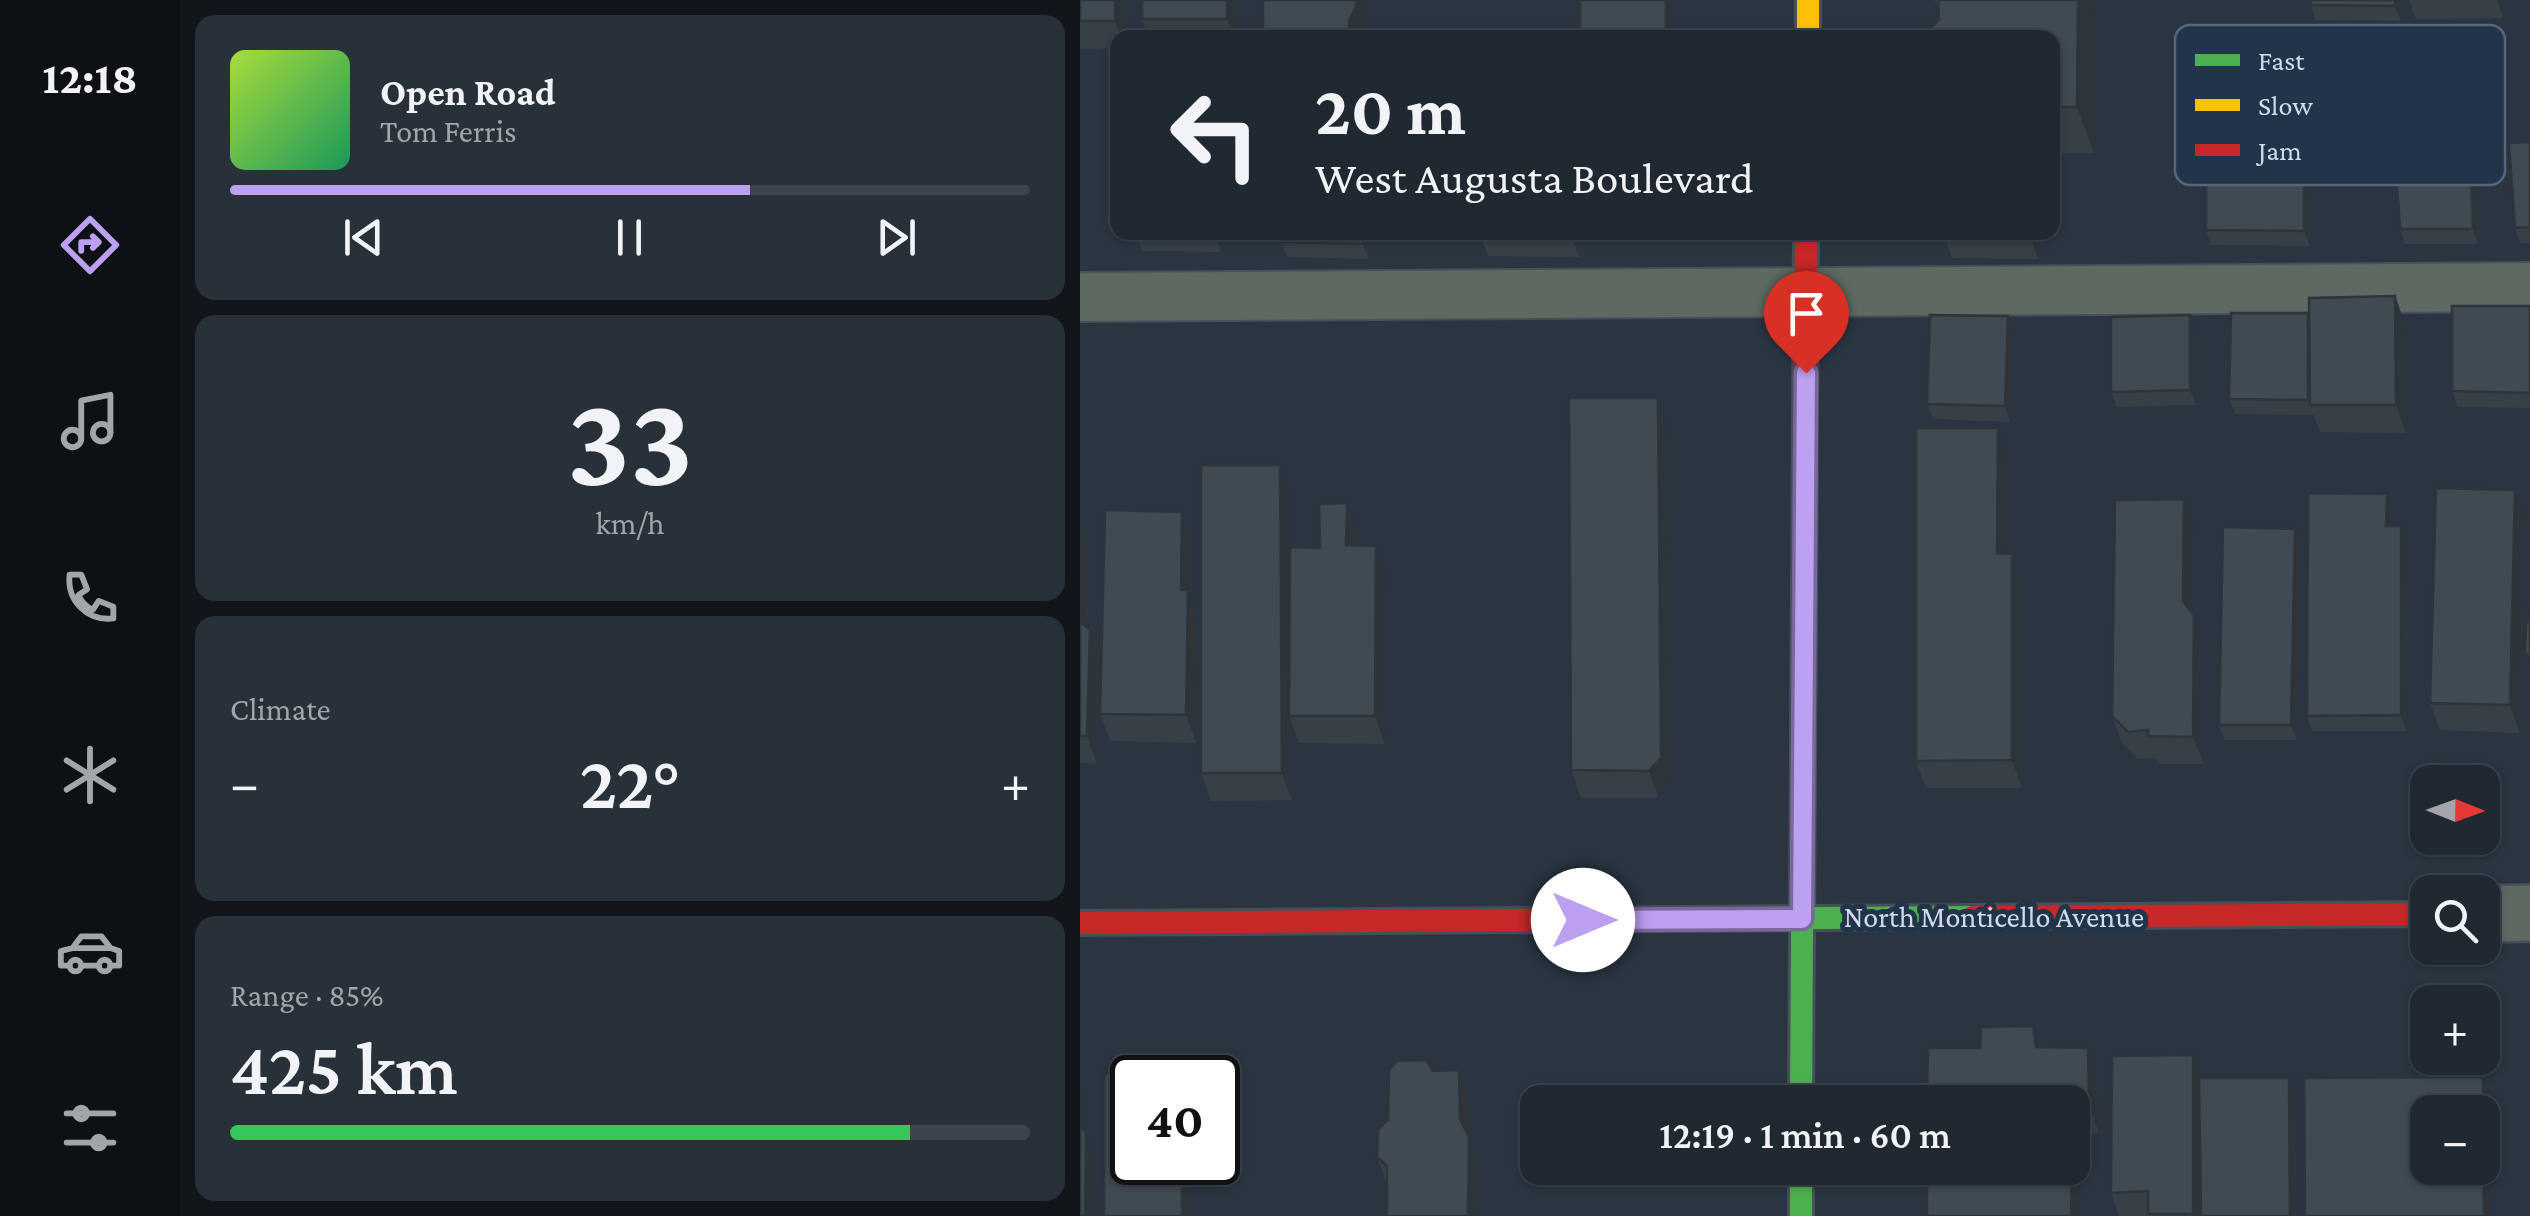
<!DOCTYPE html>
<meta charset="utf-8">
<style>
:root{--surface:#202831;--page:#283039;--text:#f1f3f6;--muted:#a2a6ab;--line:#3d444d;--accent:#bca0f2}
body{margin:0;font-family:"Crimson Pro",serif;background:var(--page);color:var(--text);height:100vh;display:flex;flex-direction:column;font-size:38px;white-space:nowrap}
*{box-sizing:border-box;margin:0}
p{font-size:32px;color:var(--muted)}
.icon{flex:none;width:55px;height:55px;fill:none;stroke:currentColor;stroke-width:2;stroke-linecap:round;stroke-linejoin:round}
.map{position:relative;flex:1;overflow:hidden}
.drawer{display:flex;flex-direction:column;gap:15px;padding:15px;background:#12161b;width:900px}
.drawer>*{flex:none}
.guide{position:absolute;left:30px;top:30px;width:950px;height:210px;border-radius:20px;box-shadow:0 2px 8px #0004,0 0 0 2px var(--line);background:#202831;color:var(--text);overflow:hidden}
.needle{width:65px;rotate:91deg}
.buttons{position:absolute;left:1330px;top:765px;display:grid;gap:20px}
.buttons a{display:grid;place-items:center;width:90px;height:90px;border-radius:20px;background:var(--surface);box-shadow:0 2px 8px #0004,0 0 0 2px var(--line);font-size:50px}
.speed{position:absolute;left:30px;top:1055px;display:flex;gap:20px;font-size:50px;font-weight:700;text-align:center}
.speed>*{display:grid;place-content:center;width:130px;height:130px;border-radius:50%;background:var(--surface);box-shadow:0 2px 8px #0004,0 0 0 2px var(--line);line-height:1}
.speed .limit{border:5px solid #111;border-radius:15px;background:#fff;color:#111}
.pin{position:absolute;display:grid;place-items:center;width:85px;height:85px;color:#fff;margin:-102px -42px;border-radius:50% 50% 50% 0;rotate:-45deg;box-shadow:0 0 10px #0007}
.pin .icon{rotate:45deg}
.me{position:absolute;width:110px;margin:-55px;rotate:90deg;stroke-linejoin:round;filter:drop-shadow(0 0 8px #0008)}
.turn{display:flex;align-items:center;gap:35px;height:210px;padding:0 40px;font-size:45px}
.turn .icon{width:130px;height:130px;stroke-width:2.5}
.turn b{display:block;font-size:70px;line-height:85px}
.big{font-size:75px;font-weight:600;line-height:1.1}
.drawer .widget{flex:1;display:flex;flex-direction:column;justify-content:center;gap:15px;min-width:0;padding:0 35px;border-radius:20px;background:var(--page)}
.drawer .dial{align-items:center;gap:0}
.dial b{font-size:130px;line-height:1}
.song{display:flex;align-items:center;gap:30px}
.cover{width:120px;height:120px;border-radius:15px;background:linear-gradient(135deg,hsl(80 70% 55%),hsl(150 70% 35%))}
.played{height:10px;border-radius:5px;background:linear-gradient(90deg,var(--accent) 65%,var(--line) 65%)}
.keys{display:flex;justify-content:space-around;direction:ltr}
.heat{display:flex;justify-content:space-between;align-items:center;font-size:55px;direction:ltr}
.charge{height:15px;border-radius:8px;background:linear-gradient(90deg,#34c759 85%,var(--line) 0)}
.trip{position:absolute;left:440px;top:1085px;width:570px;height:100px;border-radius:20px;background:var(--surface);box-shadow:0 2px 8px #0004,0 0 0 2px var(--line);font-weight:600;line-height:100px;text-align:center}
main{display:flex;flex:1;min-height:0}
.tab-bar{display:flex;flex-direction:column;width:180px;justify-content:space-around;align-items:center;background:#0d1014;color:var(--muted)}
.tab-bar .icon{width:70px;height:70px}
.tab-bar .selected{color:var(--accent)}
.tab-bar b{font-size:45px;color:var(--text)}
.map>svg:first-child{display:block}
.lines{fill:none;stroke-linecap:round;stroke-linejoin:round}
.lane-casing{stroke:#46505a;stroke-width:52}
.street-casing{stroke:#46505a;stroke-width:60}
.fast-casing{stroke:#46505a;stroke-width:28}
.slow-casing{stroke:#46505a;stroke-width:28}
.jam-casing{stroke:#46505a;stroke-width:28}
.lane{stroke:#5d6961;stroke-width:48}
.street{stroke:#5d6961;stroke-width:55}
.fast{stroke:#4caf50;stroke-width:22}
.slow{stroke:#ffc107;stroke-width:22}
.jam{stroke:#c62828;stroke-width:22}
.wall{fill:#374047}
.shaded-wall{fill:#2d343a}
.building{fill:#404a53;stroke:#2d343a;stroke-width:2.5;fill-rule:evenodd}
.route-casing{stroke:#7a689d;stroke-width:25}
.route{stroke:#bca0f2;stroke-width:18}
.labels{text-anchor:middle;stroke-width:10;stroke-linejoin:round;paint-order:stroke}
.street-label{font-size:30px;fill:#d0dcea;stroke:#21344a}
.key{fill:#21344a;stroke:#56667a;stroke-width:2.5}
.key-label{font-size:28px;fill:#d0dcea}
</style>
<main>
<nav class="tab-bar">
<b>12:18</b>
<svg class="icon selected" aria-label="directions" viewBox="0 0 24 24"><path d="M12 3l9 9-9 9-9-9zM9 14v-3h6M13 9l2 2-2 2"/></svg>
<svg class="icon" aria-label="music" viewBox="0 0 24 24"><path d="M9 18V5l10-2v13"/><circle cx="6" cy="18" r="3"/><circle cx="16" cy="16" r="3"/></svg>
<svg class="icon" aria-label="phone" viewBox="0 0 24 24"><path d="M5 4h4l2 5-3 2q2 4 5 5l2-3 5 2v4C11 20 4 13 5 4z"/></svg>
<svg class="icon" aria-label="climate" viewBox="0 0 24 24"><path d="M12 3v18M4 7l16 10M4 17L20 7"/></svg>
<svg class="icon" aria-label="car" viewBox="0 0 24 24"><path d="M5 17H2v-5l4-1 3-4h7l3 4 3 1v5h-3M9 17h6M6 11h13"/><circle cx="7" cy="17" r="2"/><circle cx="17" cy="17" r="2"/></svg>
<svg class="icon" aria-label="filters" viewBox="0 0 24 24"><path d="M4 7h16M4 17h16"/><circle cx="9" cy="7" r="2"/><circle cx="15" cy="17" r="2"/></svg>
</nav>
<section class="drawer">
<div class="widget">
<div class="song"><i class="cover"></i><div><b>Open Road</b><p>Tom Ferris</p></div></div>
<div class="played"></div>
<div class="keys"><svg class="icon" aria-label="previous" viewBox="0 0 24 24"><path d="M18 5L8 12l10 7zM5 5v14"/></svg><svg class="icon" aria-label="pause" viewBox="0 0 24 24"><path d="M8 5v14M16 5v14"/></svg><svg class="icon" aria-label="next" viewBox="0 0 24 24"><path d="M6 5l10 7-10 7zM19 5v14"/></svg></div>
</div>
<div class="widget dial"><b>33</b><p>km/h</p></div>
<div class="widget"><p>Climate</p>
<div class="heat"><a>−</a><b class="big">22°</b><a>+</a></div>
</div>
<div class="widget"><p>Range · 85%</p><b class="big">425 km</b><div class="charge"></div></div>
</section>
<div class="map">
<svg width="1450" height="1216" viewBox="0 0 1450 1216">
<rect width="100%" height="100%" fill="#2a3541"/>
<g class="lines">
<defs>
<path id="lane" d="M 0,297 L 1450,287"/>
<path id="street" d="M 1402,914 L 1450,913"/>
<g id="fast">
<path d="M 464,920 L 893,917"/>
<path d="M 721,1102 L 724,596"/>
<path d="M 721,1168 L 721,1216"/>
</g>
<path id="slow" d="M 728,0 L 728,38"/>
<g id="jam">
<path d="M 724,596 L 726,232"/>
<path d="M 893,917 L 1348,914"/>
<path d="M 0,923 L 464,920"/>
</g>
</defs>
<!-- lane casing -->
<use href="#lane" class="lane-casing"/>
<!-- street casing -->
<use href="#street" class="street-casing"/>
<!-- fast casing -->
<use href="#fast" class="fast-casing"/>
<!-- slow casing -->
<use href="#slow" class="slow-casing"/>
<!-- jam casing -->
<use href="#jam" class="jam-casing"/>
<!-- lane -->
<use href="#lane" class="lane"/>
<!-- street -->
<use href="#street" class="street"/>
<!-- fast -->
<use href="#fast" class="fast"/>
<!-- slow -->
<use href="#slow" class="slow"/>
<!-- jam -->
<use href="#jam" class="jam"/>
</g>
<!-- wall -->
<g class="wall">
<path d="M 0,0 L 45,0 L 45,38 L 38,38 L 38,48 L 0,49 Z"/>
<path d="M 62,0 L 157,0 L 157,38 L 69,38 L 62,19 Z"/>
<path d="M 500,0 L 592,0 L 592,38 L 501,38 Z"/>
<path d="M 855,0 L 1015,0 L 1014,153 L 972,153 L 972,38 L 859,20 L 858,10 Z"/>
<path d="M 1321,0 L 1321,21 L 1236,20 L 1231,5 Z"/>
<path d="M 1329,0 L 1423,0 L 1423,18 L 1336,19 Z"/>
<path d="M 1450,142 L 1450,243 L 1440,243 L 1435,228 Z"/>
<path d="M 1199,143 L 1205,158 L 1205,175 L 1224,176 L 1229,191 L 1230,246 L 1131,245 L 1126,230 Z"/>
<path d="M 1397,186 L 1398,244 L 1325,244 L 1320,229 Z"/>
<path d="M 55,232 L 141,232 L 141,252 L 62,251 Z"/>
<path d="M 202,232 L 289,232 L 289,259 L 207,257 L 202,242 Z"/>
<path d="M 399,232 L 499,232 L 499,257 L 408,256 Z"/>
<path d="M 513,232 L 590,232 L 590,242 L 516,242 Z"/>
<path d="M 863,232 L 958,232 L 958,259 L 872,258 Z"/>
<path d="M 1315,296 L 1325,324 L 1326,433 L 1240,432 L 1233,414 L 1233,415 L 1155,414 L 1149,399 L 1228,313 Z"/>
<path d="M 1450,306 L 1450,408 L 1378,407 L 1372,391 Z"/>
<path d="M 928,316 L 933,332 L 930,422 L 853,419 L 847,404 Z"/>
<path d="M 1116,331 L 1116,405 L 1037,407 L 1031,392 Z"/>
<path d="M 588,426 L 591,785 L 579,798 L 501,798 L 491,770 Z"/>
<path d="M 928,456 L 927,553 L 932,554 L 942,581 L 942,788 L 846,788 L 836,761 Z"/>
<path d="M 210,493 L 210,547 L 240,548 L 277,530 L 277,545 L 306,573 L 305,744 L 219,743 L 211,721 L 212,800 L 131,801 L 121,773 Z"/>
<path d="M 1312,509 L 1312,526 L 1327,541 L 1326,731 L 1232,731 L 1227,716 Z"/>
<path d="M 102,512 L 112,540 L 111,599 L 118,617 L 116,743 L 30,741 L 20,714 Z"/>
<path d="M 1445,517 L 1440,733 L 1360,730 L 1350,703 Z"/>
<path d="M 0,519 L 10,545 L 7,627 L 10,630 L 20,657 L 17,764 L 0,763 Z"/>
<path d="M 1114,526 L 1113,614 L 1124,642 L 1124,764 L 1078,764 L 1076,758 L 1058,759 L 1042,743 L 1032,716 Z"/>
<path d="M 1215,529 L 1220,545 L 1217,740 L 1145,740 L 1139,725 Z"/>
<path d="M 961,1047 L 1008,1048 L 1018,1076 L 1019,1133 L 1002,1134 Z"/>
<path d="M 379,1070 L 389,1097 L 390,1138 L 399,1165 L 398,1216 L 307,1216 L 307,1184 L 297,1157 L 308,1120 L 353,1071 Z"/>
<path d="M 1122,1078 L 1215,1093 L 1216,1216 L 1039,1216 L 1031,1193 Z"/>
</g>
<!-- shaded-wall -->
<g class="shaded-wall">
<path d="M 35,0 L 45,0 L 45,38 L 41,38 L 35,21 Z"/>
<path d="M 147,0 L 157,0 L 157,38 L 153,38 L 147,19 Z"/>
<path d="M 276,0 L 287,0 L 286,35 L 284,38 L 269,38 L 269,20 Z"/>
<path d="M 586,0 L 592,0 L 592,38 L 587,38 L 586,34 Z"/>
<path d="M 998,0 L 1015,0 L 1014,153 L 997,107 Z"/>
<path d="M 1315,0 L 1321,0 L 1321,21 L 1315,6 Z"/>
<path d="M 1417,0 L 1423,0 L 1423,18 Z"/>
<path d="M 1199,143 L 1205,158 L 1206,190 L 1200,175 Z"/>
<path d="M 1391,170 L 1397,186 L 1398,244 L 1393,229 Z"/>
<path d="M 1224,176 L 1229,191 L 1230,246 L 1224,231 Z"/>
<path d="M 134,232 L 141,232 L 141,252 Z"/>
<path d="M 283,232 L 289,232 L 289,259 L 283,244 Z"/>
<path d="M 491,232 L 499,232 L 499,257 Z"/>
<path d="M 948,232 L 958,232 L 958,259 Z"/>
<path d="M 1315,296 L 1325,324 L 1326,433 L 1316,405 Z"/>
<path d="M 1110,315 L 1116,331 L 1116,405 L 1110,390 Z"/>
<path d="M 928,316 L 933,332 L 930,422 L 925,406 Z"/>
<path d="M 578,398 L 588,426 L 591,785 L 579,798 L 569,771 Z"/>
<path d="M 918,428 L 928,456 L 927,581 L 917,553 Z"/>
<path d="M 200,465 L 210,493 L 211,716 L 209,716 L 211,720 L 212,800 L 202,773 Z"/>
<path d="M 1435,490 L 1445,517 L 1440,733 L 1430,705 Z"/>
<path d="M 1307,494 L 1312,509 L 1312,541 L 1306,526 Z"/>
<path d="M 1104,499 L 1114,526 L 1113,629 L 1103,601 Z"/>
<path d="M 267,503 L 277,530 L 276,573 L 266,545 Z"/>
<path d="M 102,512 L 112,540 L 111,599 L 118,617 L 116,743 L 106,715 L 101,590 Z"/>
<path d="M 0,519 L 10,545 L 6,645 L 0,628 Z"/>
<path d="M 1321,526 L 1327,541 L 1326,731 L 1321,715 Z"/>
<path d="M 1215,529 L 1220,545 L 1217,740 L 1211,725 Z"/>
<path d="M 296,546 L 306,573 L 305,744 L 295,716 Z"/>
<path d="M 932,554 L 942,581 L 942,788 L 932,760 Z"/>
<path d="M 1114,615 L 1124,642 L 1124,764 L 1113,737 Z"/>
<path d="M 10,630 L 20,657 L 17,764 L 7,736 Z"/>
<path d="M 953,1026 L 963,1053 L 956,1047 Z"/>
<path d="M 1008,1048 L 1018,1076 L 1019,1133 L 1009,1105 Z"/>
<path d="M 1113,1055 L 1123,1083 L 1123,1216 L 1114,1216 L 1113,1214 Z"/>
<path d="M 379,1070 L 389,1097 L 390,1138 L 399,1165 L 398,1216 L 388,1216 L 380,1119 Z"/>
<path d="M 1403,1077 L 1409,1092 L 1410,1216 L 1404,1216 Z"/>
<path d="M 1209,1078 L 1215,1093 L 1216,1216 L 1210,1216 Z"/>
<path d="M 0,1090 L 4,1102 L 5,1147 L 0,1134 Z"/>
<path d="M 992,1107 L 1002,1134 L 1002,1216 L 991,1216 Z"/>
<path d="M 6,1133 L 16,1161 L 15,1216 L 5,1216 Z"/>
<rect x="102" y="1162" width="10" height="54"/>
</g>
<!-- building -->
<g class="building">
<rect x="0" y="0" width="35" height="21"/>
<rect x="62" y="0" width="85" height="19"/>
<path d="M 183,0 L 276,0 L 276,7 L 269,20 L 269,38 L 183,38 Z"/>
<path d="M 500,0 L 586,0 L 586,34 L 500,35 Z"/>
<path d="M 858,0 L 998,0 L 997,107 L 972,107 L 972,38 L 848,38 L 847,31 L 859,20 Z"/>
<path d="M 1231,0 L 1315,0 L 1315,6 L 1231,5 Z"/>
<path d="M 1450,142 L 1450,227 L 1435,228 L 1429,143 Z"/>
<path d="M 1126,143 L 1199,143 L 1200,175 L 1224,176 L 1224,231 L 1126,230 Z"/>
<path d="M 1391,170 L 1393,229 L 1320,229 L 1316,172 Z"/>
<path d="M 202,232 L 283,232 L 283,244 L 202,242 Z"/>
<path d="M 1315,296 L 1316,405 L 1230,405 L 1229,298 Z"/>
<path d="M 1372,306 L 1450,306 L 1450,393 L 1372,391 Z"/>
<path d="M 1151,313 L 1228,313 L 1228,400 L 1149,399 Z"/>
<path d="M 850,315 L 928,316 L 925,406 L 847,404 Z"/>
<path d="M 1110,315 L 1110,390 L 1031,392 L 1031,317 Z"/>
<path d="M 489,398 L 578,398 L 581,758 L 569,771 L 491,770 Z"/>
<path d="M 836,428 L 918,428 L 917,553 L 932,554 L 932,760 L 836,761 Z"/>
<path d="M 121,465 L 200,465 L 202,773 L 121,773 Z"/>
<path d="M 1356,488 L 1435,490 L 1430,705 L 1350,703 Z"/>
<path d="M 1228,493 L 1307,494 L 1306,526 L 1321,526 L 1321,715 L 1227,716 Z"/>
<path d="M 1104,499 L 1103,601 L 1114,615 L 1113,737 L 1068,736 L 1068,730 L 1048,732 L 1032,716 L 1035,500 Z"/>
<path d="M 267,503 L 266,545 L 296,546 L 295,716 L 209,716 L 210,547 L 240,548 L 239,504 Z"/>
<path d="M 25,510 L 102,512 L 101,590 L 108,590 L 106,715 L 20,714 Z"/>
<path d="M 1143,527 L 1215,529 L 1211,725 L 1139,725 Z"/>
<path d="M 1450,618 L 1450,659 L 1445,652 L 1446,624 Z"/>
<path d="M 0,621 L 10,630 L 7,736 L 0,736 Z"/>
<path d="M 953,1026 L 956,1047 L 1008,1048 L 1009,1105 L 992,1106 L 992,1102 L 847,1102 L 848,1048 L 900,1048 L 901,1027 Z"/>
<path d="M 1113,1055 L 1113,1214 L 1068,1214 L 1068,1191 L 1031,1193 L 1032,1056 Z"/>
<path d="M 55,1060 L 66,1070 L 91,1071 L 91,1078 L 52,1078 L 52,1162 L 102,1162 L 102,1216 L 24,1216 L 24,1077 L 33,1061 Z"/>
<path d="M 346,1060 L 353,1071 L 379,1070 L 380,1119 L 389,1137 L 388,1216 L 307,1216 L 307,1166 L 297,1157 L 298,1129 L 308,1120 L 309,1070 L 317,1061 Z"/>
<path d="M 1403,1077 L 1404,1216 L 1225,1216 L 1224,1078 ZM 1348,1112 L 1402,1112 L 1402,1168 L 1348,1168 Z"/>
<path d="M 1119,1078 L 1209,1078 L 1210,1216 L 1121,1216 Z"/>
<path d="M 0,1126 L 6,1133 L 5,1216 L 0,1216 Z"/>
<path d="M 847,1168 L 992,1168 L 991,1216 L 847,1216 Z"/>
</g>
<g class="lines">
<defs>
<path id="route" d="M 503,920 L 722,919 L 726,373"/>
</defs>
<!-- route casing -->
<use href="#route" class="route-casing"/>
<!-- route -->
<use href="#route" class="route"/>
</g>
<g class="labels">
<!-- street labels -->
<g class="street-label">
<text x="914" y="927">North Monticello Avenue</text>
</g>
</g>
<!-- legend -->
<rect x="1095" y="25" width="330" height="160" rx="15" class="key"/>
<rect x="1115" y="54" width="45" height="12" fill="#4caf50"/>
<rect x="1115" y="99" width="45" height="12" fill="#ffc107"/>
<rect x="1115" y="144" width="45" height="12" fill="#c62828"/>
<g class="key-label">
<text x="1178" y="70">Fast</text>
<text x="1178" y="115">Slow</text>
<text x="1178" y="160">Jam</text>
</g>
</svg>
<div class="buttons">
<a><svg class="needle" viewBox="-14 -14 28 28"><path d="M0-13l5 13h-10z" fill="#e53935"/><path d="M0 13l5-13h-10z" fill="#a2a6ab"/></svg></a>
<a><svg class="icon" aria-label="search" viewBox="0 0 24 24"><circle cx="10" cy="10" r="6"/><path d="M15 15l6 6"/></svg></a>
<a>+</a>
<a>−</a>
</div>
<div class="speed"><div class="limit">40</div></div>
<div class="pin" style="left:726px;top:373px;background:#d93025"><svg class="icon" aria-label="arrive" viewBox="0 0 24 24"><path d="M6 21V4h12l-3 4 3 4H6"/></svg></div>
<svg class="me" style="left:503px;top:920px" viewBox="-20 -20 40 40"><circle r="19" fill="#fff"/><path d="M0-13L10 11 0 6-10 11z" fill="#bca0f2"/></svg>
<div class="trip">12:19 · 1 min · 60 m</div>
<div class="guide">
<div class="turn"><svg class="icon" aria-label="left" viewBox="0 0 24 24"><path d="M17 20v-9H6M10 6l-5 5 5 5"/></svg><div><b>20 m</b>West Augusta Boulevard</div></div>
</div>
</div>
</main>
